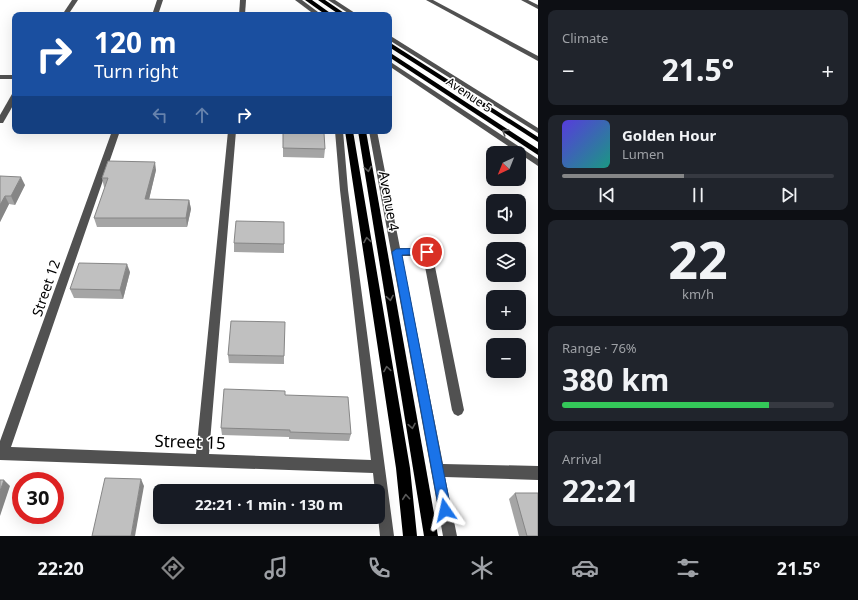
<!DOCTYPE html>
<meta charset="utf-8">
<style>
:root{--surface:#171b24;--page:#20242c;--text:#f1f3f6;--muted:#9ea1a6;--line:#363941;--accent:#858687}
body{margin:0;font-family:"Noto Sans",sans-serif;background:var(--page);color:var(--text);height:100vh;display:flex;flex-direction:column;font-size:15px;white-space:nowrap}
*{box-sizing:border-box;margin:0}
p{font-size:13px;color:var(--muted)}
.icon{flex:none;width:22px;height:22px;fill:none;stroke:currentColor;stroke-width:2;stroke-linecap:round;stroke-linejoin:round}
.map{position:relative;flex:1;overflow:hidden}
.panel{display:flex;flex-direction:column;gap:10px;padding:10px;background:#0d0f14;width:320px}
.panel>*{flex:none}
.hud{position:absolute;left:12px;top:12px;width:380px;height:122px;border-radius:8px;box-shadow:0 4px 16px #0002;background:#1a4fa0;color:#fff;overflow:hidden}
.needle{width:26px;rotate:223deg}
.controls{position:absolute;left:486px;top:146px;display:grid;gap:8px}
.controls a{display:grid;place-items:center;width:40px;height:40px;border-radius:8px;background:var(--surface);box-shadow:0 4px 16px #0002;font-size:20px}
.speed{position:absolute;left:12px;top:472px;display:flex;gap:8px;font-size:20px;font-weight:700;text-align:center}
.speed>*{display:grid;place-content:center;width:52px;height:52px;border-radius:50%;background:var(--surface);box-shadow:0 4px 16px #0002;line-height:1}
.speed .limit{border:6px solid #d22;background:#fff;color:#111}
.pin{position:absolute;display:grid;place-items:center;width:34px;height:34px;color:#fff;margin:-17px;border:2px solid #fff;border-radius:50%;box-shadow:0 1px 4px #0007}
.me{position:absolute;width:44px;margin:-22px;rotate:349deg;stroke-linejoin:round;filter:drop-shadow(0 0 3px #0008)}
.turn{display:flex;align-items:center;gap:14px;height:84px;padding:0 16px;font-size:18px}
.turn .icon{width:52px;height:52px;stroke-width:2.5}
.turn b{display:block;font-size:28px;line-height:34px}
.lanes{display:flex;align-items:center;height:38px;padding:0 16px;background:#0003;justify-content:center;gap:20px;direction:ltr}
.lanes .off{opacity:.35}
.big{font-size:30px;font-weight:700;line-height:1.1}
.panel .card{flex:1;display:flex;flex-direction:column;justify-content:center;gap:6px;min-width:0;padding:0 14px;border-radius:8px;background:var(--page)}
.panel .dial{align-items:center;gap:0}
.dial b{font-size:52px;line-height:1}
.song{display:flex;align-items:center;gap:12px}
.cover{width:48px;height:48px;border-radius:6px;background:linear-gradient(135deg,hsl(250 70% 55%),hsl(170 70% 35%))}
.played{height:4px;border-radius:2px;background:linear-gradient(90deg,var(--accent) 45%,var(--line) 45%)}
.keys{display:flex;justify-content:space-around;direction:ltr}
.heat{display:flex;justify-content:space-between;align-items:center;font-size:22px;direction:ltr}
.charge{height:6px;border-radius:3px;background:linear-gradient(90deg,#34c759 76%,var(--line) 0)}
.trip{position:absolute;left:153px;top:484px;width:232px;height:40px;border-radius:8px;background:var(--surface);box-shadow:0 4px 16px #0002;font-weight:700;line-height:40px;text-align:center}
.tabs{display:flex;height:64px;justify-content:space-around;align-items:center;background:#090b0e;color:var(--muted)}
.tabs .icon{width:28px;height:28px}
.tabs .on{color:var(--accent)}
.tabs b{font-size:18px;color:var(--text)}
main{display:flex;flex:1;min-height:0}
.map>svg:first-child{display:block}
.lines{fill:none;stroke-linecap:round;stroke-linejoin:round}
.minor{fill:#515151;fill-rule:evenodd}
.major{fill:#000;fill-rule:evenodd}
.wall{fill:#a5a5a5}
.shaded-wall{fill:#868686}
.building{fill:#c0c0c0;stroke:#868686}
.oneway{stroke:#595959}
.route{fill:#1a73e8;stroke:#114b97}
.labels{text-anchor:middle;stroke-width:3;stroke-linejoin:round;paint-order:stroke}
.far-street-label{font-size:12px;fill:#000;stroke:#fff}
.street-label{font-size:14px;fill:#000;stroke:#fff}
.near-street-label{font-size:17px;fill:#000;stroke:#fff}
</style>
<main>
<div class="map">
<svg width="538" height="536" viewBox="0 0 538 536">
<rect width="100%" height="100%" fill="#fff"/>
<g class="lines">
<!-- minor -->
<g class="minor">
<path d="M 72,0 L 78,0 L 68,15 L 62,15 Z"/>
<path d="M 157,0 L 163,0 L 158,15 L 152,15 Z"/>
<path d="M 240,0 L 246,0 L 245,15 L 239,15 Z"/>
<path d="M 295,0 L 302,0 L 322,15 L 315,15 Z"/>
<path d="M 328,0 L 335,0 L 358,15 L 351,15 Z"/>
<path d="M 426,0 L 433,0 L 538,56 L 538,61 Z"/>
<path d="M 521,0 L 528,0 L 538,5 L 538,9 Z"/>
<path d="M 389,35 L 538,128 L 538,133 L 389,40 Z"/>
<path d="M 389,61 L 538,159 L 538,166 L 389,66 Z"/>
<rect x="0" y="75" width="15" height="4"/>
<path d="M 12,94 L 15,94 L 15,102 L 3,123 L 0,123 L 0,115 Z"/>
<path d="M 112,131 L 120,131 L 11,447 L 196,454 L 228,131 L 236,131 L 209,454 L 371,460 L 340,190 L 335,131 L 343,131 L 348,190 L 394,536 L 380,536 L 378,517 L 378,491 L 375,491 L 373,473 L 0,460 L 0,441 Z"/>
<path d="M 369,131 L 377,131 L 400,248 L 427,248 L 432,252 L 464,410 L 462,414 L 458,416 L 454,414 L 452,410 L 423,256 L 402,256 L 443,464 L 538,466 L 538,480 L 445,477 L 457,536 L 443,536 Z"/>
</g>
<!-- major -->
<g class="major">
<path d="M 305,0 L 312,0 L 333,15 L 326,15 Z"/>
<path d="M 318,0 L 325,0 L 347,15 L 340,15 Z"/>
<path d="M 389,42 L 538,137 L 538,142 L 389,47 Z"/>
<path d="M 389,52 L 538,149 L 538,155 L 389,57 Z"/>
<path d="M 345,131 L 353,131 L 410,468 L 417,536 L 403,536 L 396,468 Z"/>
<path d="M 358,131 L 366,131 L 438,536 L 424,536 Z"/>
</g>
</g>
<!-- wall -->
<g class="wall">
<path d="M 283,133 L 325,149 L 324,158 L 283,157 Z"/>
<path d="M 156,170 L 149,199 L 189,200 L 191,209 L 187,227 L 97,227 L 94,218 L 105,187 L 104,187 L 102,178 Z"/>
<path d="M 0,176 L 25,185 L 15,205 L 9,204 L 0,222 Z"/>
<path d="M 284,222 L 284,253 L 234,252 L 234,243 Z"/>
<path d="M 130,272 L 123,299 L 74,298 L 70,289 Z"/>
<path d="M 228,355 L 284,356 L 284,364 L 229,363 Z"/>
<path d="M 285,395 L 351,434 L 349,441 L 289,439 L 289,437 L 222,435 L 221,428 Z"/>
<path d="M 515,493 L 538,536 L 519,536 L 509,499 Z"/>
</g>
<!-- shaded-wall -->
<g class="shaded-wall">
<path d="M 155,162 L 156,170 L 147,208 L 145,199 Z"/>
<path d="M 21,177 L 25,185 L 15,205 L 11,196 Z"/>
<path d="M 5,196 L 9,204 L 0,222 L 0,205 Z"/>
<path d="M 189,200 L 191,209 L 187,227 L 186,218 Z"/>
<path d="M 127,264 L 130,272 L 123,299 L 120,290 Z"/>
<path d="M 141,479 L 144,486 L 135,536 L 131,536 Z"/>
<path d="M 4,480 L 10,486 L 0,516 L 0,491 Z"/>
</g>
<!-- building -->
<g class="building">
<path d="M 283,133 L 324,133 L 325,149 L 283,148 Z"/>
<path d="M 108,161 L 155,162 L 145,199 L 189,200 L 186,218 L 94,218 L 108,178 L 102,178 Z"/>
<path d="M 0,176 L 21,177 L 11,196 L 5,196 L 0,205 Z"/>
<path d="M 236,221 L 284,222 L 284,244 L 234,243 Z"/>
<path d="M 79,263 L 127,264 L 120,290 L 70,289 Z"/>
<path d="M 231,321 L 285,322 L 284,356 L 228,355 Z"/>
<path d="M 224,389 L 285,391 L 285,395 L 348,397 L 351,434 L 290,432 L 290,430 L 221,428 Z"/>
<path d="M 105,478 L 141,479 L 131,536 L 92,536 Z"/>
<path d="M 0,480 L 4,480 L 0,491 Z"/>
<path d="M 515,493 L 538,493 L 538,536 L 527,536 Z"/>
</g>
<!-- one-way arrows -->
<defs><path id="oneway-chevron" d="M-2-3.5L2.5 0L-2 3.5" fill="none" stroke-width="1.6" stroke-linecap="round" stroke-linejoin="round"/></defs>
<g class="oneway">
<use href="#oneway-chevron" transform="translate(505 132) rotate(-147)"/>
<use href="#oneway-chevron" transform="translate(368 169) rotate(80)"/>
<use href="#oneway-chevron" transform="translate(367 240) rotate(-99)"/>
<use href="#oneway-chevron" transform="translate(390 298) rotate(80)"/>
<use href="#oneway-chevron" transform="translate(387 369) rotate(-99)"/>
<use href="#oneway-chevron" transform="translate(412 426) rotate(80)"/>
<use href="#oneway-chevron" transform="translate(406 497) rotate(-95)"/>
</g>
<!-- route -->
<path class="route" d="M 427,248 L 431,252 L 430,254 L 402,255 L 451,510 L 450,514 L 445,516 L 441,514 L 439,510 L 392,252 L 396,249 Z"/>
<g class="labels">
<!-- far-street labels -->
<g class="far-street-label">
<text transform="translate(469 95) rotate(34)" y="4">Avenue 5</text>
</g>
<!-- street labels -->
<g class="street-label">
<text transform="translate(389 201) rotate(80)" y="5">Avenue 4</text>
<text transform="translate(46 288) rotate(-71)" y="5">Street 12</text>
</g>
<!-- near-street labels -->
<g class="near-street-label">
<text transform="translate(190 442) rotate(2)" y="6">Street 15</text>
</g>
</g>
</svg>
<div class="controls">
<a><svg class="needle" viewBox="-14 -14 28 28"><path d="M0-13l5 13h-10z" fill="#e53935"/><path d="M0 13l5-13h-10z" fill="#9ea1a6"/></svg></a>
<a><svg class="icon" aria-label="sound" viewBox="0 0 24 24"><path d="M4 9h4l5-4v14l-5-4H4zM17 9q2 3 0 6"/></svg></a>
<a><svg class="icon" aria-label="layers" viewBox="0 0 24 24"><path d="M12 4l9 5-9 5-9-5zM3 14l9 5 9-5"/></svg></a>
<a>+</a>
<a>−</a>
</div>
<div class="speed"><div class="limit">30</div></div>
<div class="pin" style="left:427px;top:252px;background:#d93025"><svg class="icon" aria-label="arrive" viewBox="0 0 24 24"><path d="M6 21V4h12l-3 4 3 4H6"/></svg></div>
<svg class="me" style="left:445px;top:510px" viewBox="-20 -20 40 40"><path d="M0-17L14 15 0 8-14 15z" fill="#1a73e8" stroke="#fff" stroke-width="4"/></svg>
<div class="trip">22:21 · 1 min · 130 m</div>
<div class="hud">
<div class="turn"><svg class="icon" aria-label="right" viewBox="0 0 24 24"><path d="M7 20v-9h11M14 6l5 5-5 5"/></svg><div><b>120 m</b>Turn right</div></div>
<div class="lanes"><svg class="icon off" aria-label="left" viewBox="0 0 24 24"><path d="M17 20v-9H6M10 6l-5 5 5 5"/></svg><svg class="icon off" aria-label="ahead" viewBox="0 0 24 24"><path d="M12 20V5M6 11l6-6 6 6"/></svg><svg class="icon" aria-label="right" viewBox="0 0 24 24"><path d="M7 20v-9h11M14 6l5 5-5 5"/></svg></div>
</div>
</div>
<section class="panel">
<div class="card"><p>Climate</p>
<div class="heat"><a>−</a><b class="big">21.5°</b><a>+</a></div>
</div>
<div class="card">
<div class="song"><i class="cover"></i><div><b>Golden Hour</b><p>Lumen</p></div></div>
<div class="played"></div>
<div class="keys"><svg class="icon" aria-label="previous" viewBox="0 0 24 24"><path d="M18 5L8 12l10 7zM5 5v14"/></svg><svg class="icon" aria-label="pause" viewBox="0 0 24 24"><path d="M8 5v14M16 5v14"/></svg><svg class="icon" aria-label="next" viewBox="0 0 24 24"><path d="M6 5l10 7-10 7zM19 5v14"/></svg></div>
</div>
<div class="card dial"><b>22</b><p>km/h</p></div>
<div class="card"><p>Range · 76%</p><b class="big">380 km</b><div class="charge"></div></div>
<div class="card"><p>Arrival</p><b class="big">22:21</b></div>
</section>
</main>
<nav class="tabs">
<b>22:20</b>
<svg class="icon on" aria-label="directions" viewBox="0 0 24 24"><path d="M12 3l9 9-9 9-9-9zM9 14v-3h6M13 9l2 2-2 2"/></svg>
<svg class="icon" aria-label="music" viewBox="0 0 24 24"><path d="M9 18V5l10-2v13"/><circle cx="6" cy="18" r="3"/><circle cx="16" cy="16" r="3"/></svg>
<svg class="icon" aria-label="phone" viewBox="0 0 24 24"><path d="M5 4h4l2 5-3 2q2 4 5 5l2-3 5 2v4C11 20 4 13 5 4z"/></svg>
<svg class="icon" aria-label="climate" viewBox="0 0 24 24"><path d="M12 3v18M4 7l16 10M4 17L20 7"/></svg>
<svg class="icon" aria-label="car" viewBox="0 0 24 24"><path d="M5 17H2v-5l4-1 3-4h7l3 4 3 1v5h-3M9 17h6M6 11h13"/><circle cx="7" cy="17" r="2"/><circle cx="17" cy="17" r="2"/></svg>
<svg class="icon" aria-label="filters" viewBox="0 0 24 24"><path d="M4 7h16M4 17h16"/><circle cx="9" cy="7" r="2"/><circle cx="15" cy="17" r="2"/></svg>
<b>21.5°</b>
</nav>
